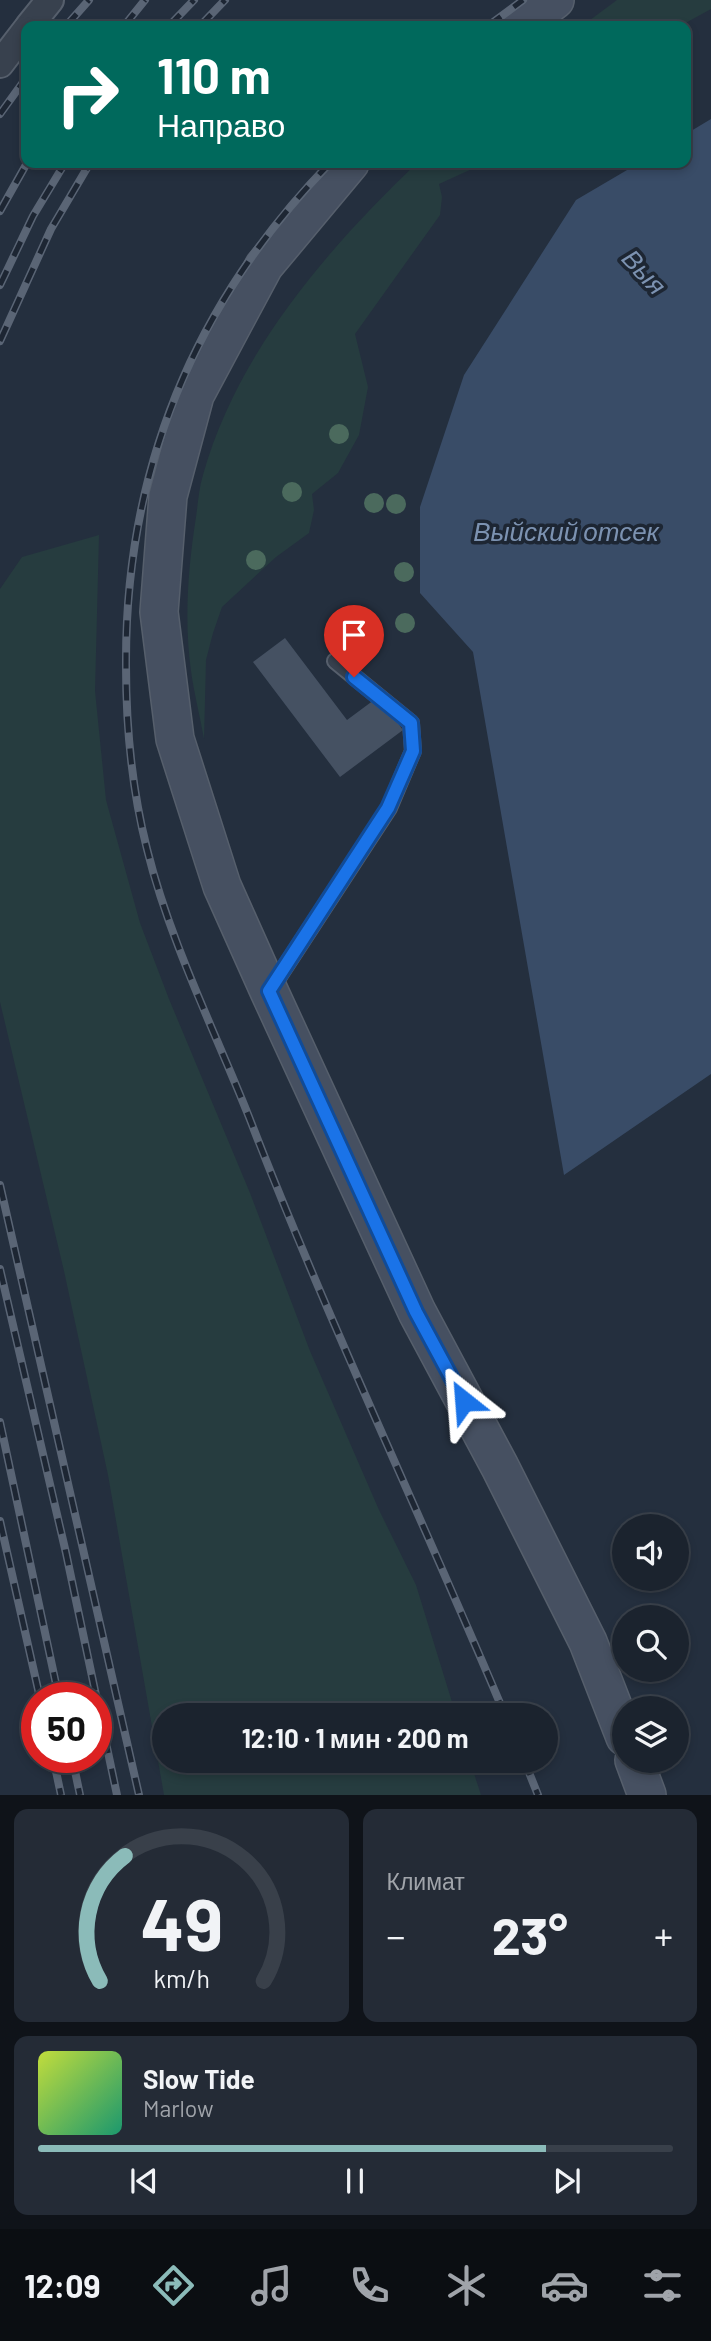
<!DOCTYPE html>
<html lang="ru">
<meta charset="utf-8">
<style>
:root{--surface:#1b232e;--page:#242b36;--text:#f1f3f6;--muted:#a0a4aa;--line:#39404a;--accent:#8bbbb9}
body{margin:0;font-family:Barlow,sans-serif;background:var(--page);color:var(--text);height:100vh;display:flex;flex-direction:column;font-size:26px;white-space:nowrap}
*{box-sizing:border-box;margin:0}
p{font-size:23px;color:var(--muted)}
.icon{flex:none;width:38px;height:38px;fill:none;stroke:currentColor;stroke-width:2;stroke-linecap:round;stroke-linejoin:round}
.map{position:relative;height:1795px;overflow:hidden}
.drawer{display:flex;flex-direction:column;gap:14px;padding:14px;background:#0f1319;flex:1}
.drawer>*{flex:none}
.banner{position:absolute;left:21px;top:21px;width:670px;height:147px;border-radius:14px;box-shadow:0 4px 10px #0003,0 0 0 2px var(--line);background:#00695c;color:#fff;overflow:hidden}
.fabs{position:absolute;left:612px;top:1514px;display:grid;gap:14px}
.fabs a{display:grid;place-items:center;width:77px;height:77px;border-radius:50%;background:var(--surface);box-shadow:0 4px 10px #0003,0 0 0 2px var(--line);font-size:35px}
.speed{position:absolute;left:21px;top:1682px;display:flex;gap:14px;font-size:35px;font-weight:700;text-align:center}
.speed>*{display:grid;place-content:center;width:91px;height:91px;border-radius:50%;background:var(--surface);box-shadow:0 4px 10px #0003,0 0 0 2px var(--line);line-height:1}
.speed .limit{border:10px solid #d22;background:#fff;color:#111}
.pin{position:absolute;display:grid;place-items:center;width:60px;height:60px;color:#fff;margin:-72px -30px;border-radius:50% 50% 50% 0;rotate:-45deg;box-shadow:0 0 7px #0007}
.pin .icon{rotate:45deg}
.me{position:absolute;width:77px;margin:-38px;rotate:332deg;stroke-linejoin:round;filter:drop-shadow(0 0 5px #0008)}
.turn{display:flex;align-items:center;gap:24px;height:147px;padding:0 21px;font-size:32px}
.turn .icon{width:91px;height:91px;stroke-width:2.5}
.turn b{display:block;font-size:49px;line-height:60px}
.big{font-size:52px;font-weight:700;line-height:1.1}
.drawer .tile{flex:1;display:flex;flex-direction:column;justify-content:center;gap:10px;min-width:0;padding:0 24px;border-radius:14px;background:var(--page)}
.drawer .dial{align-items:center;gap:0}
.dial svg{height:182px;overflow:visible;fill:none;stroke:var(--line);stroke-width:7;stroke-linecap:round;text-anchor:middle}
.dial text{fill:var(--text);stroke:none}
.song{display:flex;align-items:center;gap:21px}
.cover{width:84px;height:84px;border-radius:10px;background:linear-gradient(135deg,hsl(70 70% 55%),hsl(160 70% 35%))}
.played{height:7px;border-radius:4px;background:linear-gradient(90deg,var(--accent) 80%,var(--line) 80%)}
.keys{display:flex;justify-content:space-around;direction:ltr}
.heat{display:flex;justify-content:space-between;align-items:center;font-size:38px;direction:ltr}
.drawer .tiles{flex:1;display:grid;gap:14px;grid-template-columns:1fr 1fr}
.tile:last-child{grid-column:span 2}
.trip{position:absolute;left:152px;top:1703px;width:406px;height:70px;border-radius:35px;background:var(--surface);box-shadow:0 4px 10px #0003,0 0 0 2px var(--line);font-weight:700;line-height:70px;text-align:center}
.tab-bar{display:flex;height:112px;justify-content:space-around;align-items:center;background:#0b0e12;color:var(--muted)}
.tab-bar .icon{width:49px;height:49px}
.tab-bar .on{color:var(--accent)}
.tab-bar b{font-size:32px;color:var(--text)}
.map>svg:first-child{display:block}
.green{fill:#263c3f}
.water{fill:#394c67}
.building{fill:#455162}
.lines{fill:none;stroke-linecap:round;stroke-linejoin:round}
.service-casing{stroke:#565f6c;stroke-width:18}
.minor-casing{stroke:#565f6c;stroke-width:30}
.secondary-casing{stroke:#565f6c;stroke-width:40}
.service{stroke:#38414e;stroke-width:14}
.minor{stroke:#38414e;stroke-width:26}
.secondary{stroke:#465061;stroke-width:37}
.rail-casing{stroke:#5a6575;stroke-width:8}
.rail{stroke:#1d2633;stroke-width:5;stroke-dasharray:16;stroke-linecap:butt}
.tree{fill:#4b6a5d}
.route-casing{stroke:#114b97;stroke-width:18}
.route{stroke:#1a73e8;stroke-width:12}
.labels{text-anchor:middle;stroke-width:7;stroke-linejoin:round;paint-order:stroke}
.water-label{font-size:26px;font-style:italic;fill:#7c92b1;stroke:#1d2633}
</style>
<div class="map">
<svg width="711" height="1795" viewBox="0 0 711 1795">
<rect width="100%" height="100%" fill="#242f3e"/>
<!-- green -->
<g class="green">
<path d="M 617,0 L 711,0 L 711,9 L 680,26 L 582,26 Z"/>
<path d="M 417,163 L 485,163 L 439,184 L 442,197 L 440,215 L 355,334 L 368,387 L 359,435 L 338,473 L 312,494 L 314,510 L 309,533 L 276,557 L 222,607 L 213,633 L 206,660 L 204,739 C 200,716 194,693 191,671 C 184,620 188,568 196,517 C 198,503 199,488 203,475 C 237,353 327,249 417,163 Z"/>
<path d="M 99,535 L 95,691 L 106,800 L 140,923 L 169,999 L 250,1193 L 310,1351 L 379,1510 L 416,1585 L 456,1715 L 164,1715 L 164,1760 L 470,1761 L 481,1795 L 164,1795 L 108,1475 L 64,1271 L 0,1002 L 0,589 L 22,557 Z"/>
</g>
<!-- water -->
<path class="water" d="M 711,119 L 711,1074 L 564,1175 L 473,652 L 420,593 L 420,507 L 464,375 L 576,200 L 639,163 L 686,163 L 686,134 Z"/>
<!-- building -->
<path class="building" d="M 285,638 L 347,720 L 378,697 L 403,730 L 340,777 L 253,662 Z"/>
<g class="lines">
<defs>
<path id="service" d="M 272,987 L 389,808 L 413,751 L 411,723 L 335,661"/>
<g id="minor">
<path d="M 29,26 L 50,0"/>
<path d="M 0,64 L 26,30"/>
</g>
<g id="secondary">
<path d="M 520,26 L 555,0"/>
<path d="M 350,163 L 264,266 L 195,395 L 168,496 L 159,612 L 175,739 L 222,886 L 269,991 L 417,1312 L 500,1467 L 588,1642 L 625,1737"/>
<path d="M 634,1760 L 647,1795"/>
</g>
</defs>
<!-- service casing -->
<use href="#service" class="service-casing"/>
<!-- minor casing -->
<use href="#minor" class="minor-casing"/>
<!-- secondary casing -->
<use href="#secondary" class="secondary-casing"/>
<!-- service -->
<use href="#service" class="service"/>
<!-- minor -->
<use href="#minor" class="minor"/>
<!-- secondary -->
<use href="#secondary" class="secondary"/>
<defs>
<g id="rail">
<path d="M 66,26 L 89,0"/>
<path d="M 124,26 L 145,0"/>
<path d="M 169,26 L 194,0"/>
<path d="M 200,26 L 225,0"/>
<path d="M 488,26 L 523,0"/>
<path d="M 0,114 L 26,78"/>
<path d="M 330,163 C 194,303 125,471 126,665 C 126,727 132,790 147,849 C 170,942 214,1029 249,1117 C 327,1319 421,1515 505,1715"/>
<path d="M 0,211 L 27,163"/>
<path d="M 0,285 L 33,216 L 65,163"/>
<path d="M 0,341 L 51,229 L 90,163"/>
<path d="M 0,1185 L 139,1795"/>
<path d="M 0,1269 L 66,1553 L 117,1795"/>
<path d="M 0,1422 L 59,1698"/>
<path d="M 0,1521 L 40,1698"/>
<path d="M 53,1757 L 61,1795"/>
<path d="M 72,1757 L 80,1795"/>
<path d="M 524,1760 L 538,1795"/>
</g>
</defs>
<!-- rail casing -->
<use href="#rail" class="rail-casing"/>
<!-- rail -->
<use href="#rail" class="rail"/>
</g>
<!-- trees -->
<g class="tree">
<circle cx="339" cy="434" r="10"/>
<circle cx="292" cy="492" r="10"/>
<circle cx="374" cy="503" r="10"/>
<circle cx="396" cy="504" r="10"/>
<circle cx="256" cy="560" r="10"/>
<circle cx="404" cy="572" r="10"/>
<circle cx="405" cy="623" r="10"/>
</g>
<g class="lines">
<defs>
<path id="route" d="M 354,677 L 411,723 L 413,751 L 388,808 L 269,991 L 416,1312 L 464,1401"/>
</defs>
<!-- route casing -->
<use href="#route" class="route-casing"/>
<!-- route -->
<use href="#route" class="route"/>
</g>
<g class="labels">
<!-- water labels -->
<g class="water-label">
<text transform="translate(644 272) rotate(47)" y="9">Выя</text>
<text x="566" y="541">Выйский отсек</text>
</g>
</g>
</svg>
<div class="fabs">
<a><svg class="icon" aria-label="sound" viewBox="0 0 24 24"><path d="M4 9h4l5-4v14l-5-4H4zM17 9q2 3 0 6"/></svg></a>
<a><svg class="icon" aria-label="search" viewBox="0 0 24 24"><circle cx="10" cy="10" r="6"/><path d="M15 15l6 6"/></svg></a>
<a><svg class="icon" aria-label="layers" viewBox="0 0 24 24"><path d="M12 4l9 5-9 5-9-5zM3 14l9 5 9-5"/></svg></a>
</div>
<div class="speed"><div class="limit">50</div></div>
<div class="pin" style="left:354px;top:677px;background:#d93025"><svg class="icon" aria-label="arrive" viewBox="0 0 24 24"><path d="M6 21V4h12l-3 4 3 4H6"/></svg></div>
<svg class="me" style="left:464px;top:1401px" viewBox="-20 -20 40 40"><path d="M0-17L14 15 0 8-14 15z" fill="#1a73e8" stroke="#fff" stroke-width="4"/></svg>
<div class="trip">12:10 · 1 мин · 200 m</div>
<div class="banner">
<div class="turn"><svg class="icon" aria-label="right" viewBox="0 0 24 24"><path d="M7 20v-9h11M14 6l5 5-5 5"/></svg><div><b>110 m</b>Направо</div></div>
</div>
</div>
<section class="drawer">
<div class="tiles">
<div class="tile dial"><svg viewBox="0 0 100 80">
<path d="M14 69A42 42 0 1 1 86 69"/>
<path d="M14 69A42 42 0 0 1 25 14" stroke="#8bbbb9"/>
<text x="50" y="56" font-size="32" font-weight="700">49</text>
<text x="50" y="72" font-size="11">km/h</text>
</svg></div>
<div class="tile"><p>Климат</p>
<div class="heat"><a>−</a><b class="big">23°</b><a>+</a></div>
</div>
<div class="tile">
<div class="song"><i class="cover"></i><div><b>Slow Tide</b><p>Marlow</p></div></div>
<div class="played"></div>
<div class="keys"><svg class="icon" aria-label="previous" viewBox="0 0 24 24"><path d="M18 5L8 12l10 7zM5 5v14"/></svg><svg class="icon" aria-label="pause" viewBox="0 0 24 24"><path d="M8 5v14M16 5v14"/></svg><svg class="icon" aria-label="next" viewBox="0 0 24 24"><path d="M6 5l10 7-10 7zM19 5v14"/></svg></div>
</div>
</div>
</section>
<nav class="tab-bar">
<b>12:09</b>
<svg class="icon on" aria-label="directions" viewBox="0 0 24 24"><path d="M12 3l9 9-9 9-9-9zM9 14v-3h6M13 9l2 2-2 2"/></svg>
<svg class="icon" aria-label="music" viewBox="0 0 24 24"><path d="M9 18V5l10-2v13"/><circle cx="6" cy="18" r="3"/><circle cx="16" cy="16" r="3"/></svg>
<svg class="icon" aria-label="phone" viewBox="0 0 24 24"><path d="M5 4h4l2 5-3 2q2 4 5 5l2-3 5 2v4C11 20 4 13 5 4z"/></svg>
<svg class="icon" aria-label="climate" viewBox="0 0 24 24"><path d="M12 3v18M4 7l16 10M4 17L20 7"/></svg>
<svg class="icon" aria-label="car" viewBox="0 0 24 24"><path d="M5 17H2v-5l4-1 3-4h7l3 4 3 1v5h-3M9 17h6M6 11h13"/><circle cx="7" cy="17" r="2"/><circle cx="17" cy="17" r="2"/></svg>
<svg class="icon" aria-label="filters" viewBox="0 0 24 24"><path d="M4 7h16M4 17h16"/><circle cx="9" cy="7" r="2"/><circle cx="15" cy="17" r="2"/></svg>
</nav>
